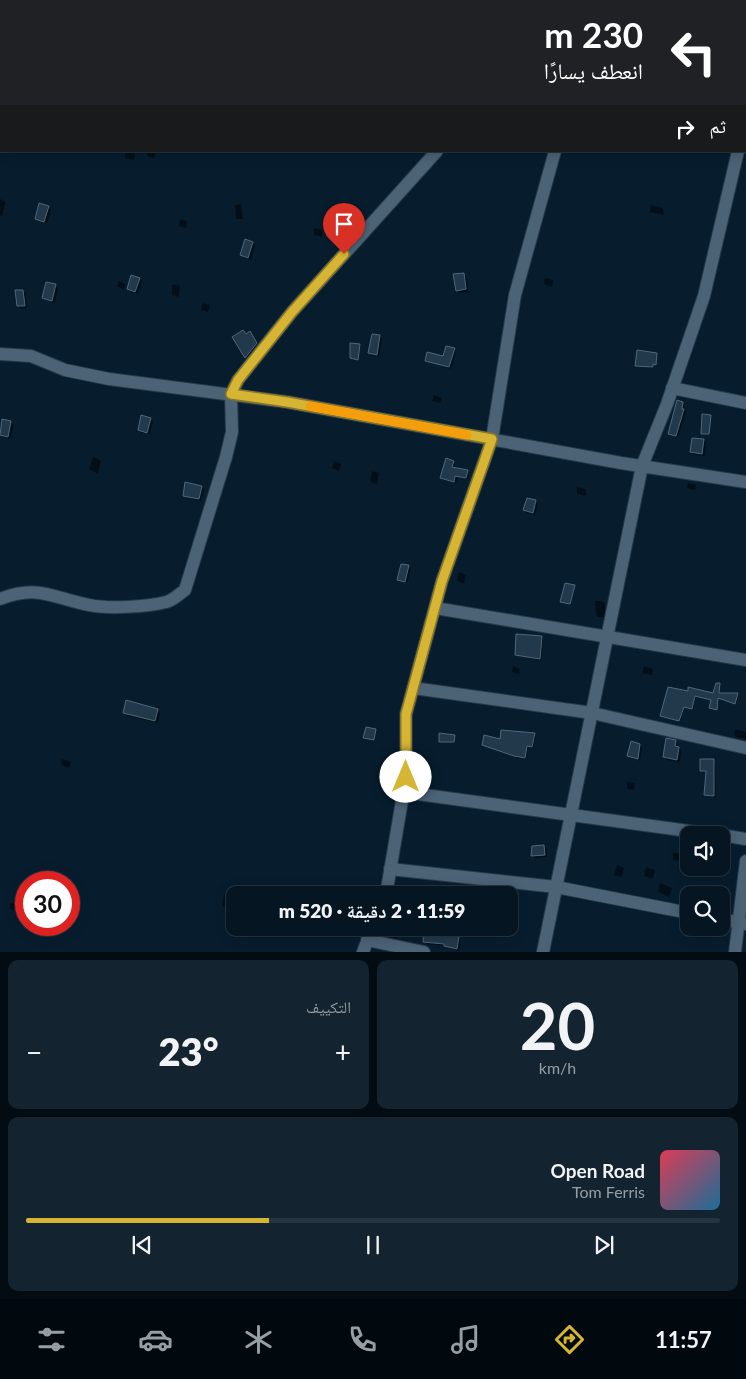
<!DOCTYPE html>
<html lang="ar">
<meta charset="utf-8">
<style>
:root{--surface:#051622;--page:#13232f;--text:#f1f3f6;--muted:#979fa5;--line:#263540;--accent:#d6b534}
body{margin:0;font-family:Lato,"Noto Naskh Arabic",sans-serif;background:var(--page);color:var(--text);direction:rtl;height:100vh;display:flex;flex-direction:column;font-size:19px;white-space:nowrap}
*{box-sizing:border-box;margin:0}
p{font-size:16px;color:var(--muted)}
.icon{flex:none;width:28px;height:28px;fill:none;stroke:currentColor;stroke-width:2;stroke-linecap:round;stroke-linejoin:round}
.map{position:relative;height:952px;overflow:hidden;direction:ltr}
.sheet{display:flex;flex-direction:column;gap:8px;padding:8px;background:#030c13;flex:1}
.sheet>*{flex:none}
.top-card{position:absolute;left:0px;top:0px;width:746px;height:152px;box-shadow:0 2px 12px #0003,0 0 0 1px var(--line);direction:rtl;background:#202124;color:#fff;overflow:hidden}
.controls{position:absolute;left:680px;top:826px;display:grid;gap:10px}
.controls a{display:grid;place-items:center;width:50px;height:50px;border-radius:10px;background:var(--surface);box-shadow:0 2px 12px #0003,0 0 0 1px var(--line);font-size:25px}
.speed{position:absolute;left:15px;top:871px;display:flex;gap:10px;font-size:25px;font-weight:700;text-align:center}
.speed>*{display:grid;place-content:center;width:65px;height:65px;border-radius:50%;background:var(--surface);box-shadow:0 2px 12px #0003,0 0 0 1px var(--line);line-height:1}
.speed .limit{border:8px solid #d22;background:#fff;color:#111}
.pin{position:absolute;display:grid;place-items:center;width:42px;height:42px;color:#fff;margin:-51px -21px;border-radius:50% 50% 50% 0;rotate:-45deg;box-shadow:0 0 5px #0007}
.pin .icon{rotate:45deg}
.me{position:absolute;width:55px;margin:-28px;rotate:0deg;stroke-linejoin:round;filter:drop-shadow(0 0 4px #0008)}
.turn{display:flex;align-items:center;gap:18px;height:105px;padding:0 20px;font-size:22px}
.turn .icon{width:65px;height:65px;stroke-width:2.5}
.turn b{display:block;font-size:35px;line-height:42px}
.then{display:flex;align-items:center;height:48px;padding:0 20px;background:#0003;gap:10px;font-size:19px}
.big{font-size:38px;font-weight:800;line-height:1.1}
.sheet .widget{flex:1;display:flex;flex-direction:column;justify-content:center;gap:8px;min-width:0;padding:0 18px;border-radius:10px;background:var(--page)}
.sheet .dial{align-items:center;gap:0}
.dial b{font-size:65px;line-height:1}
.song{display:flex;align-items:center;gap:15px}
.cover{width:60px;height:60px;border-radius:8px;background:linear-gradient(135deg,hsl(350 70% 55%),hsl(200 70% 35%))}
.played{height:5px;border-radius:2px;background:linear-gradient(90deg,var(--accent) 35%,var(--line) 35%)}
.keys{display:flex;justify-content:space-around;direction:ltr}
.heat{display:flex;justify-content:space-between;align-items:center;font-size:28px;direction:ltr}
.sheet .tiles{flex:1;display:grid;gap:8px;grid-template-columns:1fr 1fr}
.widget:last-child{grid-column:span 2}
.trip{position:absolute;left:226px;top:886px;width:292px;height:50px;border-radius:10px;background:var(--surface);box-shadow:0 2px 12px #0003,0 0 0 1px var(--line);font-weight:800;line-height:50px;text-align:center;direction:rtl}
.tabs{display:flex;height:80px;justify-content:space-around;align-items:center;background:#02090e;color:var(--muted)}
.tabs .icon{width:35px;height:35px}
.tabs .on{color:var(--accent)}
.tabs b{font-size:22px;color:var(--text)}
.map>svg:first-child{display:block}
.shadow{fill:#0007}
.building{fill:#22394b;stroke:#4f677b}
.lines{fill:none;stroke-linecap:round;stroke-linejoin:round}
.minor-casing{stroke:#25394a;stroke-width:14}
.minor{stroke:#4c6275;stroke-width:12}
.route-casing{stroke:#8b7622;stroke-width:12}
.route{stroke:#d6b534;stroke-width:9}
.slow{stroke:#f59e0b;stroke-width:9}
</style>
<div class="map">
<svg width="746" height="952" viewBox="0 0 746 952">
<rect width="100%" height="100%" fill="#071d2e"/>
<!-- shadow -->
<g class="shadow">
<path d="M 146,151 L 156,151 L 154,158 L 148,157 Z"/>
<path d="M 126,152 L 135,153 L 134,160 L 125,158 Z"/>
<path d="M 0,199 L 6,202 L 2,216 L 0,215 Z"/>
<path d="M 241,204 L 243,219 L 236,219 L 235,205 Z"/>
<path d="M 651,205 L 663,208 L 664,215 L 650,212 Z"/>
<path d="M 48,207 L 51,210 L 47,223 L 39,221 L 36,218 Z"/>
<path d="M 180,219 L 187,221 L 186,228 L 179,226 Z"/>
<path d="M 314,228 L 322,230 L 322,237 L 314,235 Z"/>
<path d="M 253,243 L 255,245 L 251,260 L 244,258 L 242,255 Z"/>
<path d="M 464,274 L 466,277 L 469,292 L 459,293 L 457,290 Z"/>
<path d="M 545,278 L 553,280 L 552,287 L 544,284 Z"/>
<path d="M 139,279 L 142,281 L 138,294 L 131,292 L 128,289 Z"/>
<path d="M 119,281 L 126,284 L 124,290 L 117,286 Z"/>
<path d="M 47,283 L 58,288 L 55,303 L 43,298 Z"/>
<path d="M 172,284 L 180,286 L 179,297 L 172,295 Z"/>
<path d="M 23,291 L 26,294 L 27,308 L 21,309 L 18,306 Z"/>
<path d="M 202,303 L 210,305 L 208,312 L 201,310 Z"/>
<path d="M 250,333 L 261,348 L 250,361 L 234,337 Z"/>
<path d="M 380,336 L 382,339 L 379,357 L 372,355 L 370,353 Z"/>
<path d="M 454,349 L 456,351 L 451,369 L 426,360 L 444,357 Z"/>
<path d="M 657,354 L 656,365 L 654,365 L 653,368 L 637,365 Z"/>
<path d="M 434,395 L 442,398 L 440,403 L 432,401 Z"/>
<path d="M 683,403 L 686,412 L 678,437 L 671,435 L 670,433 Z"/>
<path d="M 150,419 L 153,421 L 150,434 L 142,433 L 139,430 Z"/>
<path d="M 3,420 L 14,425 L 10,439 L 0,435 Z"/>
<path d="M 704,441 L 706,443 L 705,456 L 694,455 L 691,452 Z"/>
<path d="M 93,457 L 101,461 L 98,474 L 89,469 Z"/>
<path d="M 334,461 L 341,464 L 339,471 L 332,468 Z"/>
<path d="M 453,462 L 455,464 L 454,468 L 469,474 L 468,479 L 458,477 L 456,483 L 441,477 Z"/>
<path d="M 372,471 L 379,473 L 377,484 L 370,482 Z"/>
<path d="M 688,483 L 696,485 L 695,490 L 687,488 Z"/>
<path d="M 201,487 L 204,489 L 201,501 L 184,495 Z"/>
<path d="M 577,487 L 586,489 L 586,496 L 577,494 Z"/>
<path d="M 535,501 L 538,504 L 535,515 L 527,513 L 525,510 Z"/>
<path d="M 408,567 L 411,569 L 407,583 L 398,579 Z"/>
<path d="M 459,572 L 466,575 L 464,584 L 457,581 Z"/>
<path d="M 595,601 L 602,601 L 605,604 L 605,617 L 598,617 L 596,614 Z"/>
<path d="M 541,637 L 543,639 L 541,661 L 516,654 Z"/>
<path d="M 513,666 L 520,669 L 519,674 L 512,672 Z"/>
<path d="M 644,666 L 653,669 L 652,675 L 642,673 Z"/>
<path d="M 719,685 L 720,694 L 739,695 L 736,704 L 719,698 L 718,710 L 711,708 L 712,700 L 696,697 L 693,709 L 685,707 L 680,721 L 663,716 L 669,689 L 714,694 Z"/>
<path d="M 157,710 L 160,713 L 158,723 L 127,716 L 125,713 Z"/>
<path d="M 735,729 L 746,732 L 746,739 L 736,737 L 734,735 Z"/>
<path d="M 523,732 L 536,736 L 533,748 L 528,747 L 526,759 L 517,758 L 483,745 L 501,741 Z"/>
<path d="M 676,742 L 681,751 L 680,762 L 667,760 L 664,757 Z"/>
<path d="M 639,745 L 642,748 L 640,761 L 629,755 Z"/>
<path d="M 62,759 L 71,762 L 69,768 L 61,765 Z"/>
<path d="M 713,761 L 715,763 L 716,798 L 705,795 L 707,773 L 701,770 Z"/>
<path d="M 627,782 L 635,783 L 634,790 L 627,789 Z"/>
<path d="M 544,846 L 547,849 L 547,857 L 535,858 L 532,855 Z"/>
<path d="M 673,853 L 684,854 L 684,861 L 673,860 Z"/>
<path d="M 617,865 L 624,868 L 622,877 L 614,875 Z"/>
<path d="M 646,867 L 655,870 L 653,879 L 644,876 Z"/>
<path d="M 660,883 L 672,888 L 669,897 L 658,892 Z"/>
<path d="M 224,894 L 231,896 L 230,908 L 222,906 Z"/>
<path d="M 10,903 L 26,906 L 26,913 L 10,909 Z"/>
<path d="M 426,928 L 433,928 L 435,933 L 459,938 L 461,941 L 459,951 L 446,946 L 427,944 L 424,942 Z"/>
<path d="M 386,933 L 396,935 L 397,938 L 387,936 Z"/>
</g>
<!-- building -->
<g class="building">
<path d="M 39,203 L 49,206 L 44,222 L 35,219 Z"/>
<path d="M 245,239 L 253,242 L 248,258 L 240,255 Z"/>
<path d="M 464,273 L 466,289 L 456,291 L 453,274 Z"/>
<path d="M 131,275 L 140,278 L 135,292 L 127,289 Z"/>
<path d="M 46,282 L 56,284 L 52,301 L 42,298 Z"/>
<path d="M 15,290 L 23,290 L 25,306 L 17,306 Z"/>
<path d="M 243,330 L 246,334 L 250,331 L 257,343 L 245,358 L 232,337 Z"/>
<path d="M 372,334 L 380,335 L 377,355 L 368,353 Z"/>
<path d="M 350,343 L 360,344 L 358,360 L 350,358 Z"/>
<path d="M 446,346 L 455,348 L 449,367 L 425,361 L 427,352 L 443,356 Z"/>
<path d="M 637,350 L 657,353 L 656,365 L 653,364 L 653,367 L 635,366 Z"/>
<path d="M 677,400 L 683,402 L 682,409 L 684,409 L 676,436 L 668,434 Z"/>
<path d="M 702,414 L 711,415 L 709,434 L 701,434 Z"/>
<path d="M 141,415 L 151,418 L 147,433 L 138,430 Z"/>
<path d="M 2,419 L 11,421 L 8,437 L 0,435 Z"/>
<path d="M 692,438 L 704,439 L 702,454 L 690,452 Z"/>
<path d="M 446,458 L 454,461 L 452,467 L 468,470 L 466,478 L 455,476 L 454,482 L 440,478 Z"/>
<path d="M 185,482 L 202,486 L 199,499 L 183,496 Z"/>
<path d="M 527,498 L 536,500 L 533,513 L 523,510 Z"/>
<path d="M 401,564 L 409,565 L 405,582 L 397,580 Z"/>
<path d="M 565,583 L 575,585 L 570,604 L 560,602 Z"/>
<path d="M 516,634 L 542,636 L 540,659 L 515,655 Z"/>
<path d="M 716,683 L 720,683 L 719,693 L 738,693 L 735,704 L 718,698 L 717,710 L 709,708 L 711,700 L 695,696 L 692,709 L 684,707 L 679,721 L 660,716 L 668,687 L 688,691 L 688,687 L 713,693 Z"/>
<path d="M 126,700 L 158,709 L 155,721 L 123,713 Z"/>
<path d="M 366,727 L 376,729 L 374,740 L 363,738 Z"/>
<path d="M 501,730 L 535,733 L 532,747 L 527,746 L 525,758 L 514,756 L 482,745 L 484,735 L 500,739 Z"/>
<path d="M 439,733 L 455,735 L 454,742 L 439,742 Z"/>
<path d="M 666,738 L 676,740 L 675,746 L 679,747 L 677,760 L 663,757 Z"/>
<path d="M 631,741 L 640,744 L 638,759 L 627,756 Z"/>
<path d="M 700,759 L 714,759 L 714,796 L 704,795 L 706,771 L 700,771 Z"/>
<path d="M 544,845 L 545,855 L 531,856 L 532,846 Z"/>
<path d="M 424,928 L 433,928 L 432,931 L 459,937 L 457,949 L 444,946 L 444,944 L 423,942 Z"/>
</g>
<g class="lines">
<defs>
<g id="minor">
<path d="M 576,1 L 577,0"/>
<path d="M 598,1 L 598,0"/>
<path d="M 745,122 L 746,118"/>
<path d="M 0,354 L 31,356 L 65,370 L 109,379 L 287,402 L 621,463 L 746,482"/>
<path d="M 672,388 L 746,403"/>
<path d="M 0,599 C 39,584 53,598 89,605 C 108,609 147,607 166,602 C 172,601 179,594 185,590 L 226,457 L 232,432 L 231,394 L 238,380 L 292,312 L 437,151"/>
<path d="M 435,608 L 746,660"/>
<path d="M 413,688 L 592,713 L 746,748"/>
<path d="M 403,792 L 718,835"/>
<path d="M 721,835 L 746,839"/>
<path d="M 390,869 L 556,887 L 689,913"/>
<path d="M 386,895 L 406,777 L 406,714 L 442,581 L 492,439 L 515,295 L 555,151"/>
<path d="M 721,919 L 746,924"/>
<path d="M 367,940 L 424,952"/>
<path d="M 363,952 L 372,928"/>
<path d="M 543,952 L 642,466 L 667,404 L 704,296 L 738,151"/>
<path d="M 735,952 L 746,861"/>
</g>
</defs>
<!-- minor casing -->
<use href="#minor" class="minor-casing"/>
<!-- minor -->
<use href="#minor" class="minor"/>
</g>
<g class="lines">
<defs>
<path id="route" d="M 344,254 L 292,312 L 238,380 L 231,394 L 287,402 L 492,439 L 442,581 L 406,714 L 406,777"/>
</defs>
<!-- route casing -->
<use href="#route" class="route-casing"/>
<!-- route -->
<use href="#route" class="route"/>
<!-- slow -->
<path class="slow" d="M 310,406 L 467,435"/>
</g>
</svg>
<div class="controls">
<a><svg class="icon" aria-label="sound" viewBox="0 0 24 24"><path d="M4 9h4l5-4v14l-5-4H4zM17 9q2 3 0 6"/></svg></a>
<a><svg class="icon" aria-label="search" viewBox="0 0 24 24"><circle cx="10" cy="10" r="6"/><path d="M15 15l6 6"/></svg></a>
</div>
<div class="speed"><div class="limit">30</div></div>
<div class="pin" style="left:344px;top:254px;background:#d93025"><svg class="icon" aria-label="arrive" viewBox="0 0 24 24"><path d="M6 21V4h12l-3 4 3 4H6"/></svg></div>
<svg class="me" style="left:406px;top:777px" viewBox="-20 -20 40 40"><circle r="19" fill="#fff"/><path d="M0-13L10 11 0 6-10 11z" fill="#d6b534"/></svg>
<div class="trip">11:59 · 2 دقيقة · 520 m</div>
<div class="top-card">
<div class="turn"><svg class="icon" aria-label="left" viewBox="0 0 24 24"><path d="M17 20v-9H6M10 6l-5 5 5 5"/></svg><div><b>230 m</b>انعطف يسارًا</div></div>
<div class="then">ثم<svg class="icon" aria-label="right" viewBox="0 0 24 24"><path d="M7 20v-9h11M14 6l5 5-5 5"/></svg></div>
</div>
</div>
<section class="sheet">
<div class="tiles">
<div class="widget dial"><b>20</b><p>km/h</p></div>
<div class="widget"><p>التكييف</p>
<div class="heat"><a>−</a><b class="big">23°</b><a>+</a></div>
</div>
<div class="widget">
<div class="song"><i class="cover"></i><div><b>Open Road</b><p>Tom Ferris</p></div></div>
<div class="played"></div>
<div class="keys"><svg class="icon" aria-label="previous" viewBox="0 0 24 24"><path d="M18 5L8 12l10 7zM5 5v14"/></svg><svg class="icon" aria-label="pause" viewBox="0 0 24 24"><path d="M8 5v14M16 5v14"/></svg><svg class="icon" aria-label="next" viewBox="0 0 24 24"><path d="M6 5l10 7-10 7zM19 5v14"/></svg></div>
</div>
</div>
</section>
<nav class="tabs">
<b>11:57</b>
<svg class="icon on" aria-label="directions" viewBox="0 0 24 24"><path d="M12 3l9 9-9 9-9-9zM9 14v-3h6M13 9l2 2-2 2"/></svg>
<svg class="icon" aria-label="music" viewBox="0 0 24 24"><path d="M9 18V5l10-2v13"/><circle cx="6" cy="18" r="3"/><circle cx="16" cy="16" r="3"/></svg>
<svg class="icon" aria-label="phone" viewBox="0 0 24 24"><path d="M5 4h4l2 5-3 2q2 4 5 5l2-3 5 2v4C11 20 4 13 5 4z"/></svg>
<svg class="icon" aria-label="climate" viewBox="0 0 24 24"><path d="M12 3v18M4 7l16 10M4 17L20 7"/></svg>
<svg class="icon" aria-label="car" viewBox="0 0 24 24"><path d="M5 17H2v-5l4-1 3-4h7l3 4 3 1v5h-3M9 17h6M6 11h13"/><circle cx="7" cy="17" r="2"/><circle cx="17" cy="17" r="2"/></svg>
<svg class="icon" aria-label="filters" viewBox="0 0 24 24"><path d="M4 7h16M4 17h16"/><circle cx="9" cy="7" r="2"/><circle cx="15" cy="17" r="2"/></svg>
</nav>
